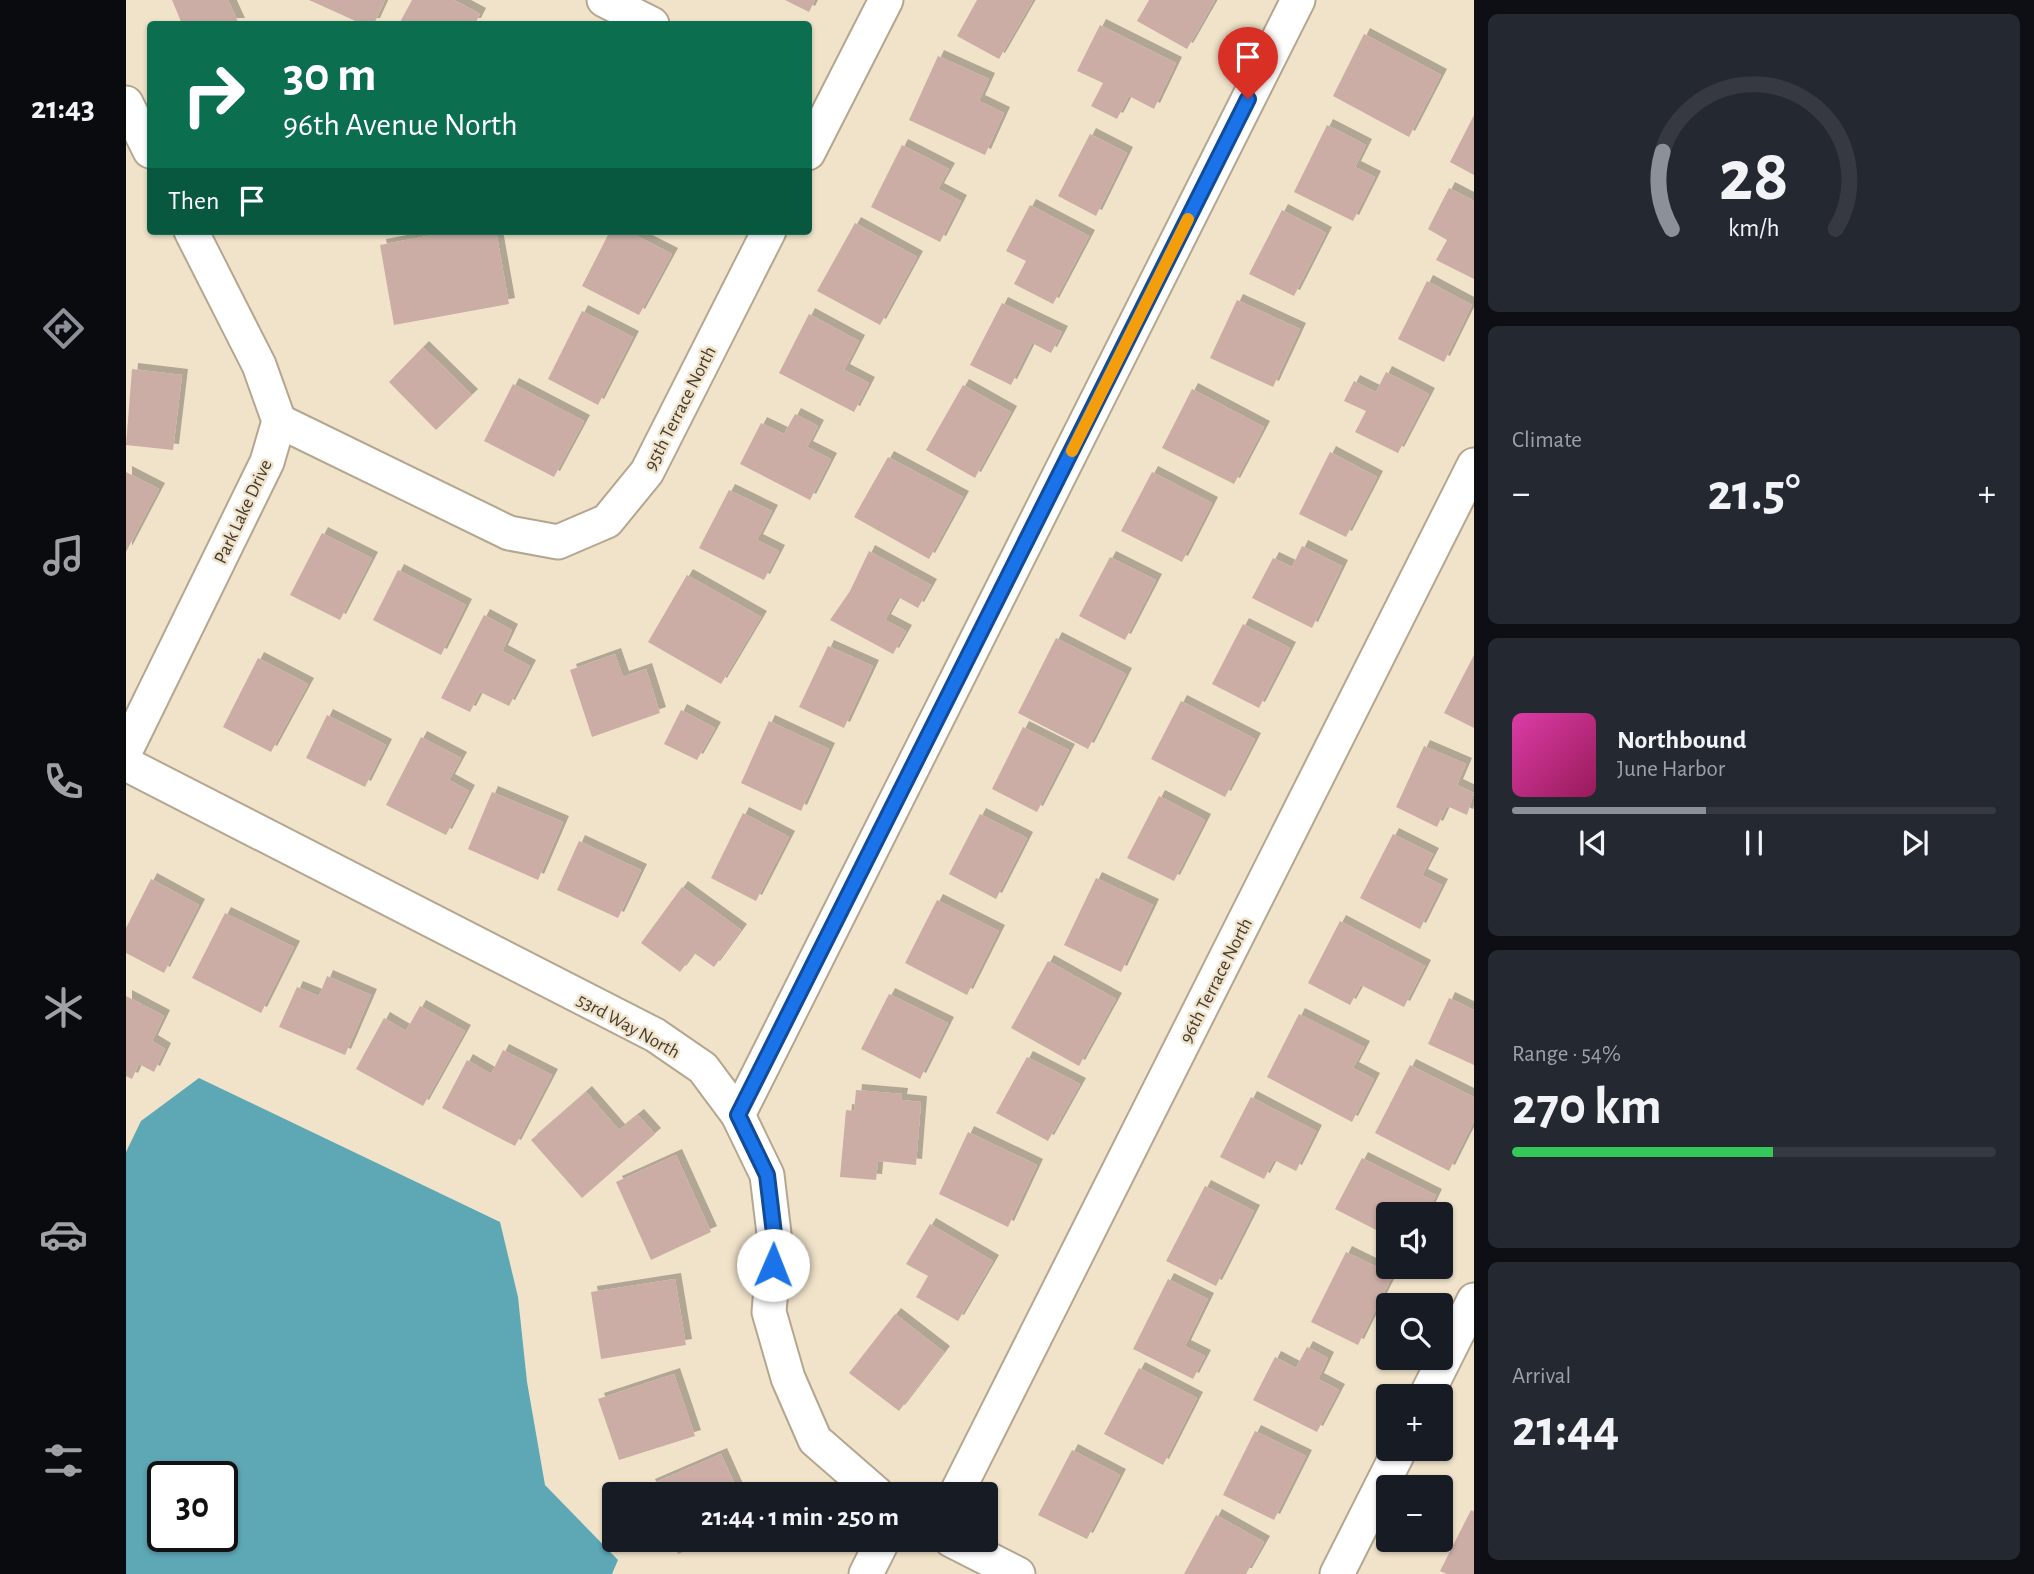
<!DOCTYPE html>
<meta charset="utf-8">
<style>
:root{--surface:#171b24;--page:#242831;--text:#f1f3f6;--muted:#9ea1a6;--line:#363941;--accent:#8c9099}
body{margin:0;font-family:"Alegreya Sans",sans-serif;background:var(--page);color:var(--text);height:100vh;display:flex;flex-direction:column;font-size:26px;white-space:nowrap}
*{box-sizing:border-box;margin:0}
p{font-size:23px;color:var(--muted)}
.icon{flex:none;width:38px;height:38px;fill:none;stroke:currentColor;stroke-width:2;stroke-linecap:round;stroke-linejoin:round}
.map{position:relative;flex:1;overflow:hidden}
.panel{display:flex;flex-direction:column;gap:14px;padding:14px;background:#0d0f14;width:560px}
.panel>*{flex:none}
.top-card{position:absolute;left:21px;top:21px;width:665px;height:214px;border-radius:7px;box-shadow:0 2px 5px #0004;background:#0b6e4f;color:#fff;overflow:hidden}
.fabs{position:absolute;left:1250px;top:1202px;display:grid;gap:14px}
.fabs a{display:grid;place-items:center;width:77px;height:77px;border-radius:7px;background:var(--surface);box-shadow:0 2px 5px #0004;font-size:35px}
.speed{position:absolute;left:21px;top:1461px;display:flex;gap:14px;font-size:35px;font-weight:700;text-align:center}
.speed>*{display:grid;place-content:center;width:91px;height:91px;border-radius:50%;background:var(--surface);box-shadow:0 2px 5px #0004;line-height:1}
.speed .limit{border:4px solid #111;border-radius:10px;background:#fff;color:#111}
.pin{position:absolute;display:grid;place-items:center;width:60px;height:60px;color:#fff;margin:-72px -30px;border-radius:50% 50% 50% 0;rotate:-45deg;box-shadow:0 0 7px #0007}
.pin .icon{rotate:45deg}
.me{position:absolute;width:77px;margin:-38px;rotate:1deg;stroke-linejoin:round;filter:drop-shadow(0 0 5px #0008)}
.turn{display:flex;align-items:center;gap:24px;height:147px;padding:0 21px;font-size:32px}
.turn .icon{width:91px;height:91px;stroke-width:2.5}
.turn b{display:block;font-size:49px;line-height:60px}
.then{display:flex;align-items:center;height:66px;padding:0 21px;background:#0003;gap:14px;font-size:26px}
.big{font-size:52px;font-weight:700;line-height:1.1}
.panel .tile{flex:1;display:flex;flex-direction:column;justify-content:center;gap:10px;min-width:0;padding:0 24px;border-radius:10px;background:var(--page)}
.panel .dial{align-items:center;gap:0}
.dial svg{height:182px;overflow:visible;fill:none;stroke:var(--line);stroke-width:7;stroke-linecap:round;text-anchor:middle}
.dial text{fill:var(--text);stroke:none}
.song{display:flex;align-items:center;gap:21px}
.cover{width:84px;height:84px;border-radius:10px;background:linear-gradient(135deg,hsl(320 70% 55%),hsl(330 70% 35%))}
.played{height:7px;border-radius:4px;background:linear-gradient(90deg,var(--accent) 40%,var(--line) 40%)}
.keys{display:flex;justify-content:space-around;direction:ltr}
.heat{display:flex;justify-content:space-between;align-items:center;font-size:38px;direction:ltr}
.charge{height:10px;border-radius:5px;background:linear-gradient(90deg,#34c759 54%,var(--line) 0)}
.trip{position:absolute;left:476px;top:1482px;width:396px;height:70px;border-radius:7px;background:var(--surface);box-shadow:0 2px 5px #0004;font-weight:700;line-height:70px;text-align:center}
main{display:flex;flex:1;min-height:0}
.menu{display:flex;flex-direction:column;width:126px;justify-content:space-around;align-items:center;background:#090b0e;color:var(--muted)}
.menu .icon{width:49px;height:49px}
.menu .active{color:var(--accent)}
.menu b{font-size:32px;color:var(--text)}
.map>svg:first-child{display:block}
.water{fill:#5ea7b5;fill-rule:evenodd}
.building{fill:#cbada6;filter:url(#shadow)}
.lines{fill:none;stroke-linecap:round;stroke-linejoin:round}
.street-casing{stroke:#b4a68f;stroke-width:37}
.street{stroke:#fff;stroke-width:33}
.route-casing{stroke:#114b97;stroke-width:18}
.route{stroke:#1a73e8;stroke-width:12}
.slow{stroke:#f59e0b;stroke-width:12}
.labels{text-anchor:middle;stroke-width:5;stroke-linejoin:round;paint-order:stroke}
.street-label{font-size:19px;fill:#413b31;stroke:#f1e3ca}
</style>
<main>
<nav class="menu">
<b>21:43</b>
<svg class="icon active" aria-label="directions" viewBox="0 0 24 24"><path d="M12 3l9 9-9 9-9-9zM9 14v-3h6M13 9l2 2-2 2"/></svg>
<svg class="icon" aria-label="music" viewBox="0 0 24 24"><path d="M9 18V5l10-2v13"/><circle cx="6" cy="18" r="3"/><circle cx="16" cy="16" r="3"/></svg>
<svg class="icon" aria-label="phone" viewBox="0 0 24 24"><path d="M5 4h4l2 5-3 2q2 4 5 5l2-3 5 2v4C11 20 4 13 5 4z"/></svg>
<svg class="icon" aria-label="climate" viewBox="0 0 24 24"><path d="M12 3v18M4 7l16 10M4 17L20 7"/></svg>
<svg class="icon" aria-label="car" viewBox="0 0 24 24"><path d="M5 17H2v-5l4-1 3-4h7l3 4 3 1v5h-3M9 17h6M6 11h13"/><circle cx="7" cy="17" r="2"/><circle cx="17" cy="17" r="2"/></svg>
<svg class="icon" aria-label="filters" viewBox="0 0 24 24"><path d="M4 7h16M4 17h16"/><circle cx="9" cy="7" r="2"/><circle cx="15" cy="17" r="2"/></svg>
</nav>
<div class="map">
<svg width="1348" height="1574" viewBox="0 0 1348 1574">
<defs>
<filter id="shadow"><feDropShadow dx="6" dy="-6" stdDeviation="0" flood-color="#0004"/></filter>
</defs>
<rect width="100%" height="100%" fill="#f1e3ca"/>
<!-- water -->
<path class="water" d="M 73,1078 L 374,1222 L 392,1297 L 401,1382 L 419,1485 L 492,1560 L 486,1574 L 0,1574 L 0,1152 L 15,1121 ZM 37,1477 L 96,1477 L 96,1536 L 37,1536 Z"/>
<!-- building -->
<g class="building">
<path d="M 46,0 L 102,0 L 113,24 L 56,24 Z"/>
<path d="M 183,0 L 259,0 L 248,24 L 236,24 Z"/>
<path d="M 286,0 L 328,0 L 354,14 L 349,24 L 273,24 Z"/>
<path d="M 659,0 L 689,0 L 683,12 Z"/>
<path d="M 851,0 L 907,0 L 873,59 L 831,36 Z"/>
<path d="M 1023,0 L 1089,0 L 1061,49 L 1011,21 Z"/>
<path d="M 974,25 L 1050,63 L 1028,109 L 1003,96 L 991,119 L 965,106 L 977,83 L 951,71 Z"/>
<path d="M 1238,34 L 1315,75 L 1283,137 L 1207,96 Z"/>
<path d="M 812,56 L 863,79 L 853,101 L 878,113 L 859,155 L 783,120 Z"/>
<path d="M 1348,115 L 1348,175 L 1324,162 Z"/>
<path d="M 1201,125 L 1240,145 L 1229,167 L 1249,177 L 1227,221 L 1168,192 Z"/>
<path d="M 964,134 L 1001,153 L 970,216 L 932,196 Z"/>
<path d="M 776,145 L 823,169 L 812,189 L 835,201 L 814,242 L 745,207 Z"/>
<path d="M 1323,188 L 1348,201 L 1348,279 L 1310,260 L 1321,240 L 1302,229 Z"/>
<path d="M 904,205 L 963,236 L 927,304 L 888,284 L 900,261 L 880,251 Z"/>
<path d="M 1156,210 L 1200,233 L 1168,296 L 1123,274 Z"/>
<path d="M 729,223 L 791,257 L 754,325 L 691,291 Z"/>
<path d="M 328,231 L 370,231 L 383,304 L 268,325 L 254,245 Z"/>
<path d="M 484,231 L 501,231 L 546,254 L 513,315 L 456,286 Z"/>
<path d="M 1301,281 L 1346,305 L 1318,362 L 1272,339 Z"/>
<path d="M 1111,300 L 1174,329 L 1147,387 L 1084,358 Z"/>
<path d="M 876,303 L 936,332 L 925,353 L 906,343 L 885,385 L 844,365 Z"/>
<path d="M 456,311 L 507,337 L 472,405 L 422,379 Z"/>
<path d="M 683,314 L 733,341 L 718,370 L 743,383 L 728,412 L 653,373 Z"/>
<path d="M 297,347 L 346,395 L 310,430 L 263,382 Z"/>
<path d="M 6,369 L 56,375 L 47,450 L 0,445 Z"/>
<path d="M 1260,372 L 1303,394 L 1272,453 L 1229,432 L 1240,411 L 1218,401 L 1228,381 L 1250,392 Z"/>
<path d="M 387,384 L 458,421 L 428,477 L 358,441 Z"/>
<path d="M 837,385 L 885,412 L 849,478 L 800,450 Z"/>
<path d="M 1066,389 L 1138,427 L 1108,484 L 1036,448 Z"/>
<path d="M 669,414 L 692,426 L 681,447 L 705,459 L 684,500 L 614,464 L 635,423 L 658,434 Z"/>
<path d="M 1204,452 L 1251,477 L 1220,537 L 1173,514 Z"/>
<path d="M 762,457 L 837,497 L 803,559 L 728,517 Z"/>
<path d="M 0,472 L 33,489 L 0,552 Z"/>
<path d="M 1026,472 L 1086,503 L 1056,562 L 995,531 Z"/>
<path d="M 603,490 L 646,511 L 631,540 L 653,551 L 638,580 L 573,548 Z"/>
<path d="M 196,533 L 246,558 L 214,620 L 164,595 Z"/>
<path d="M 1176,546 L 1216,566 L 1186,628 L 1126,598 L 1147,558 L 1166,567 Z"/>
<path d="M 743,551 L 805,585 L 792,608 L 772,597 L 759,620 L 780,631 L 767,654 L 704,620 L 724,591 Z"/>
<path d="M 984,557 L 1030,580 L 999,640 L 953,616 Z"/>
<path d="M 272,570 L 340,605 L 315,655 L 247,620 Z"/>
<path d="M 561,575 L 635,617 L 595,684 L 522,642 Z"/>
<path d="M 358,615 L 386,630 L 376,651 L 404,666 L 383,706 L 354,692 L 344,712 L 315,698 Z"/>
<path d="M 1117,624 L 1164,648 L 1133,708 L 1086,684 Z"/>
<path d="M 930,638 L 1000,674 L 962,749 L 892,713 Z"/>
<path d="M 702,646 L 747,666 L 718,728 L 673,707 Z"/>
<path d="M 489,654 L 497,677 L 520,669 L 534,713 L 466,737 L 444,670 Z"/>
<path d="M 1348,655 L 1348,728 L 1318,713 Z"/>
<path d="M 132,658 L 182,684 L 145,752 L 97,727 Z"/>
<path d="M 1055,701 L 1129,739 L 1099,797 L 1025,759 Z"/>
<path d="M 555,710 L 589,728 L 571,760 L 538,744 Z"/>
<path d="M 201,715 L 260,745 L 239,787 L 180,758 Z"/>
<path d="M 643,721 L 703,749 L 675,811 L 615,783 Z"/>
<path d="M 897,727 L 943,750 L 911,812 L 866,789 Z"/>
<path d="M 295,737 L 335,758 L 323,780 L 343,791 L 320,835 L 260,805 Z"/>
<path d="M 1298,746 L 1340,764 L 1331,785 L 1348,793 L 1341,815 L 1321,806 L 1311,827 L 1270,807 Z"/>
<path d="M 366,792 L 437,822 L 412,880 L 342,849 Z"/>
<path d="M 1033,796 L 1079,820 L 1048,881 L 1001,858 Z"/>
<path d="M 617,813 L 663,837 L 630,901 L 585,878 Z"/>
<path d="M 854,814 L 901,838 L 870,899 L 823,874 Z"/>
<path d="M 1267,834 L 1307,854 L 1296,875 L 1316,885 L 1294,929 L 1234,898 Z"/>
<path d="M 453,841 L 515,870 L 492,918 L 431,890 Z"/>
<path d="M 970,878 L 1027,905 L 995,972 L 938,945 Z"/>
<path d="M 25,879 L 73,905 L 38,973 L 0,953 L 0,928 Z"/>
<path d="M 556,887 L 615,930 L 588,967 L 568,953 L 554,972 L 515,943 Z"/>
<path d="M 811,900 L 873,931 L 841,995 L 779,963 Z"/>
<path d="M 99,913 L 168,947 L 135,1013 L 66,978 Z"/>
<path d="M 1214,921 L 1299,966 L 1278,1007 L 1235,985 L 1224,1005 L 1182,983 Z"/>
<path d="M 922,961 L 990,999 L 953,1066 L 885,1028 Z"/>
<path d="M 201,976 L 245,995 L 219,1055 L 153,1027 L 171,987 L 193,996 Z"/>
<path d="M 763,994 L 822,1023 L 794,1079 L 735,1049 Z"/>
<path d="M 0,996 L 38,1016 L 26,1041 L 39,1049 L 28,1072 L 13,1064 L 6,1079 L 0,1076 Z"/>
<path d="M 1323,998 L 1348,1010 L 1348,1065 L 1302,1044 Z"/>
<path d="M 294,1006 L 339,1031 L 297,1106 L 230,1069 L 258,1018 L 280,1031 Z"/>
<path d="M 1173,1014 L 1238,1047 L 1227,1068 L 1248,1079 L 1226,1122 L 1141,1077 Z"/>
<path d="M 377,1050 L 426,1075 L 389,1146 L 316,1108 L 341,1060 L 365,1074 Z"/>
<path d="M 901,1057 L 954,1084 L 922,1141 L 870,1113 Z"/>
<path d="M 1284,1065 L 1348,1097 L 1348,1121 L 1323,1171 L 1249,1133 Z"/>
<path d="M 730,1090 L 776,1094 L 775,1100 L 795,1102 L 790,1165 L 752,1161 L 750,1180 L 714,1177 L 720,1110 L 728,1111 Z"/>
<path d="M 460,1092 L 493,1130 L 512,1115 L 529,1134 L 456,1198 L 405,1140 Z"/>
<path d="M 1125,1097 L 1190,1131 L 1170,1171 L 1148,1160 L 1138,1179 L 1094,1157 Z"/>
<path d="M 842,1132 L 911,1165 L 882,1227 L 813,1194 Z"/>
<path d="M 550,1155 L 585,1232 L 525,1260 L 490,1182 Z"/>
<path d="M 1236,1158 L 1310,1195 L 1301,1214 L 1262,1214 L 1262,1236 L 1209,1209 Z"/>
<path d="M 1079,1186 L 1128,1211 L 1090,1286 L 1040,1261 Z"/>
<path d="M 804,1224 L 867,1261 L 832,1321 L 790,1297 L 802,1276 L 780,1264 Z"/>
<path d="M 1220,1252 L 1267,1275 L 1232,1345 L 1185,1322 Z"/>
<path d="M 549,1279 L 560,1345 L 475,1359 L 465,1292 Z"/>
<path d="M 1042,1279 L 1082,1299 L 1059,1346 L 1079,1356 L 1067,1379 L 1007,1349 Z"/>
<path d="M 769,1314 L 818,1352 L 773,1411 L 723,1373 Z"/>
<path d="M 1181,1347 L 1202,1358 L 1192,1379 L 1213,1390 L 1191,1432 L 1127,1400 L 1149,1357 L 1170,1368 Z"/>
<path d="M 1013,1368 L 1071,1398 L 1037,1465 L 978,1434 Z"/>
<path d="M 548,1374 L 569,1436 L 493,1460 L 472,1399 Z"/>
<path d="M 1129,1431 L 1180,1456 L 1148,1520 L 1097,1495 Z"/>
<path d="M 946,1450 L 994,1475 L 961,1539 L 912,1515 Z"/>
<path d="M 595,1454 L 613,1494 L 527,1494 L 523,1485 Z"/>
<path d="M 1345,1510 L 1348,1512 L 1348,1574 L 1321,1574 L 1314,1571 Z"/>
<path d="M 1090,1515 L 1138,1542 L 1120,1574 L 1058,1574 Z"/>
<path d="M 546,1540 L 585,1540 L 552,1554 Z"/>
</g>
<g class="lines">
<defs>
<g id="street">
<path d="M 478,0 L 526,24"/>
<path d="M 0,103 L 24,151"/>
<path d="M 682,153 L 760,0"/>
<path d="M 153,421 L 383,533 L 432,542 L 481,521 L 521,472 L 643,231"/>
<path d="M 0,750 L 141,462 L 153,421 L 133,365 L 65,231"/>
<path d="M 0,764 L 529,1035 L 577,1068 L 612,1115 L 641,1175 L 649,1242 L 643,1312 L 662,1378 L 689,1440 L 751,1494"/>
<path d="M 612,1115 L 1172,0"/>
<path d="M 1300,1396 L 1348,1300"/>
<path d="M 830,1494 L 1348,465"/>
<path d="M 825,1540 L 892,1574"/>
<path d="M 740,1574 L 757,1540"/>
<path d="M 1211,1574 L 1274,1449"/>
</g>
</defs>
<!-- street casing -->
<use href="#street" class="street-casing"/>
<!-- street -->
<use href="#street" class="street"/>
</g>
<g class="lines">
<defs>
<path id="route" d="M 647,1265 L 649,1242 L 641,1175 L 612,1115 L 1122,99"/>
</defs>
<!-- route casing -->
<use href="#route" class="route-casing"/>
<!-- route -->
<use href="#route" class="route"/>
<!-- slow -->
<path class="slow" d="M 946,451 L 1062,219"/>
</g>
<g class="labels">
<!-- street labels -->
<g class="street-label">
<text transform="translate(553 408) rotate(-63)" y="7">95th Terrace North</text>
<text transform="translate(116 511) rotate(-65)" y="7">Park Lake Drive</text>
<text transform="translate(1089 980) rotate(-63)" y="7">96th Terrace North</text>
<text transform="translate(503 1025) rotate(29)" y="7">53rd Way North</text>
</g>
</g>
</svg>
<div class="fabs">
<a><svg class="icon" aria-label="sound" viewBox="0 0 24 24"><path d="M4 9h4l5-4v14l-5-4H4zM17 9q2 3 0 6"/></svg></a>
<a><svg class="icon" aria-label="search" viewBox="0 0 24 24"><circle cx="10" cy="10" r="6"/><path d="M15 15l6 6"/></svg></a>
<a>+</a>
<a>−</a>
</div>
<div class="speed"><div class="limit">30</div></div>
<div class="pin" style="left:1122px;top:99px;background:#d93025"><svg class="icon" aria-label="arrive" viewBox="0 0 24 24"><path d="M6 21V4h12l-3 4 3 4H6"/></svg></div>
<svg class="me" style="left:647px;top:1265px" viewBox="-20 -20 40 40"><circle r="19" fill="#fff"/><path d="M0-13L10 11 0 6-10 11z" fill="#1a73e8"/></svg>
<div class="trip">21:44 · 1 min · 250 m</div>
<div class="top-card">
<div class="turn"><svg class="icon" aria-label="right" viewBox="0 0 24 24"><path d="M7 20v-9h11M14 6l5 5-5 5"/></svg><div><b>30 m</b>96th Avenue North</div></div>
<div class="then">Then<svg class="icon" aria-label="arrive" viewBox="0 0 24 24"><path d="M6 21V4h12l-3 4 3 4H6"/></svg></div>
</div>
</div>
<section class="panel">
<div class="tile dial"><svg viewBox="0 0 100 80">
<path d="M14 69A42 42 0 1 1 86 69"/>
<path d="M14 69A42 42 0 0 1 10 35" stroke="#8c9099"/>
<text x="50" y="56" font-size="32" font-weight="700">28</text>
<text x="50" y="72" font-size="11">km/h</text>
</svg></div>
<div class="tile"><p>Climate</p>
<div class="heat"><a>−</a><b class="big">21.5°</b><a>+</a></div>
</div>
<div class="tile">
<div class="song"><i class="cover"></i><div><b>Northbound</b><p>June Harbor</p></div></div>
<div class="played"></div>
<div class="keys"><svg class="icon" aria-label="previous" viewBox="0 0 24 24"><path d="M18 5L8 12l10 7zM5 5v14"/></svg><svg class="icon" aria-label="pause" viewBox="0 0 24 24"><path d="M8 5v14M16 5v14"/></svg><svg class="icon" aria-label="next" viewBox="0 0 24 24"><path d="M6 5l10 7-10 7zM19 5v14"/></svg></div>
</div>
<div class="tile"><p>Range · 54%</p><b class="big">270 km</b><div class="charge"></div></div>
<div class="tile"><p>Arrival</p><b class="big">21:44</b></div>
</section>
</main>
